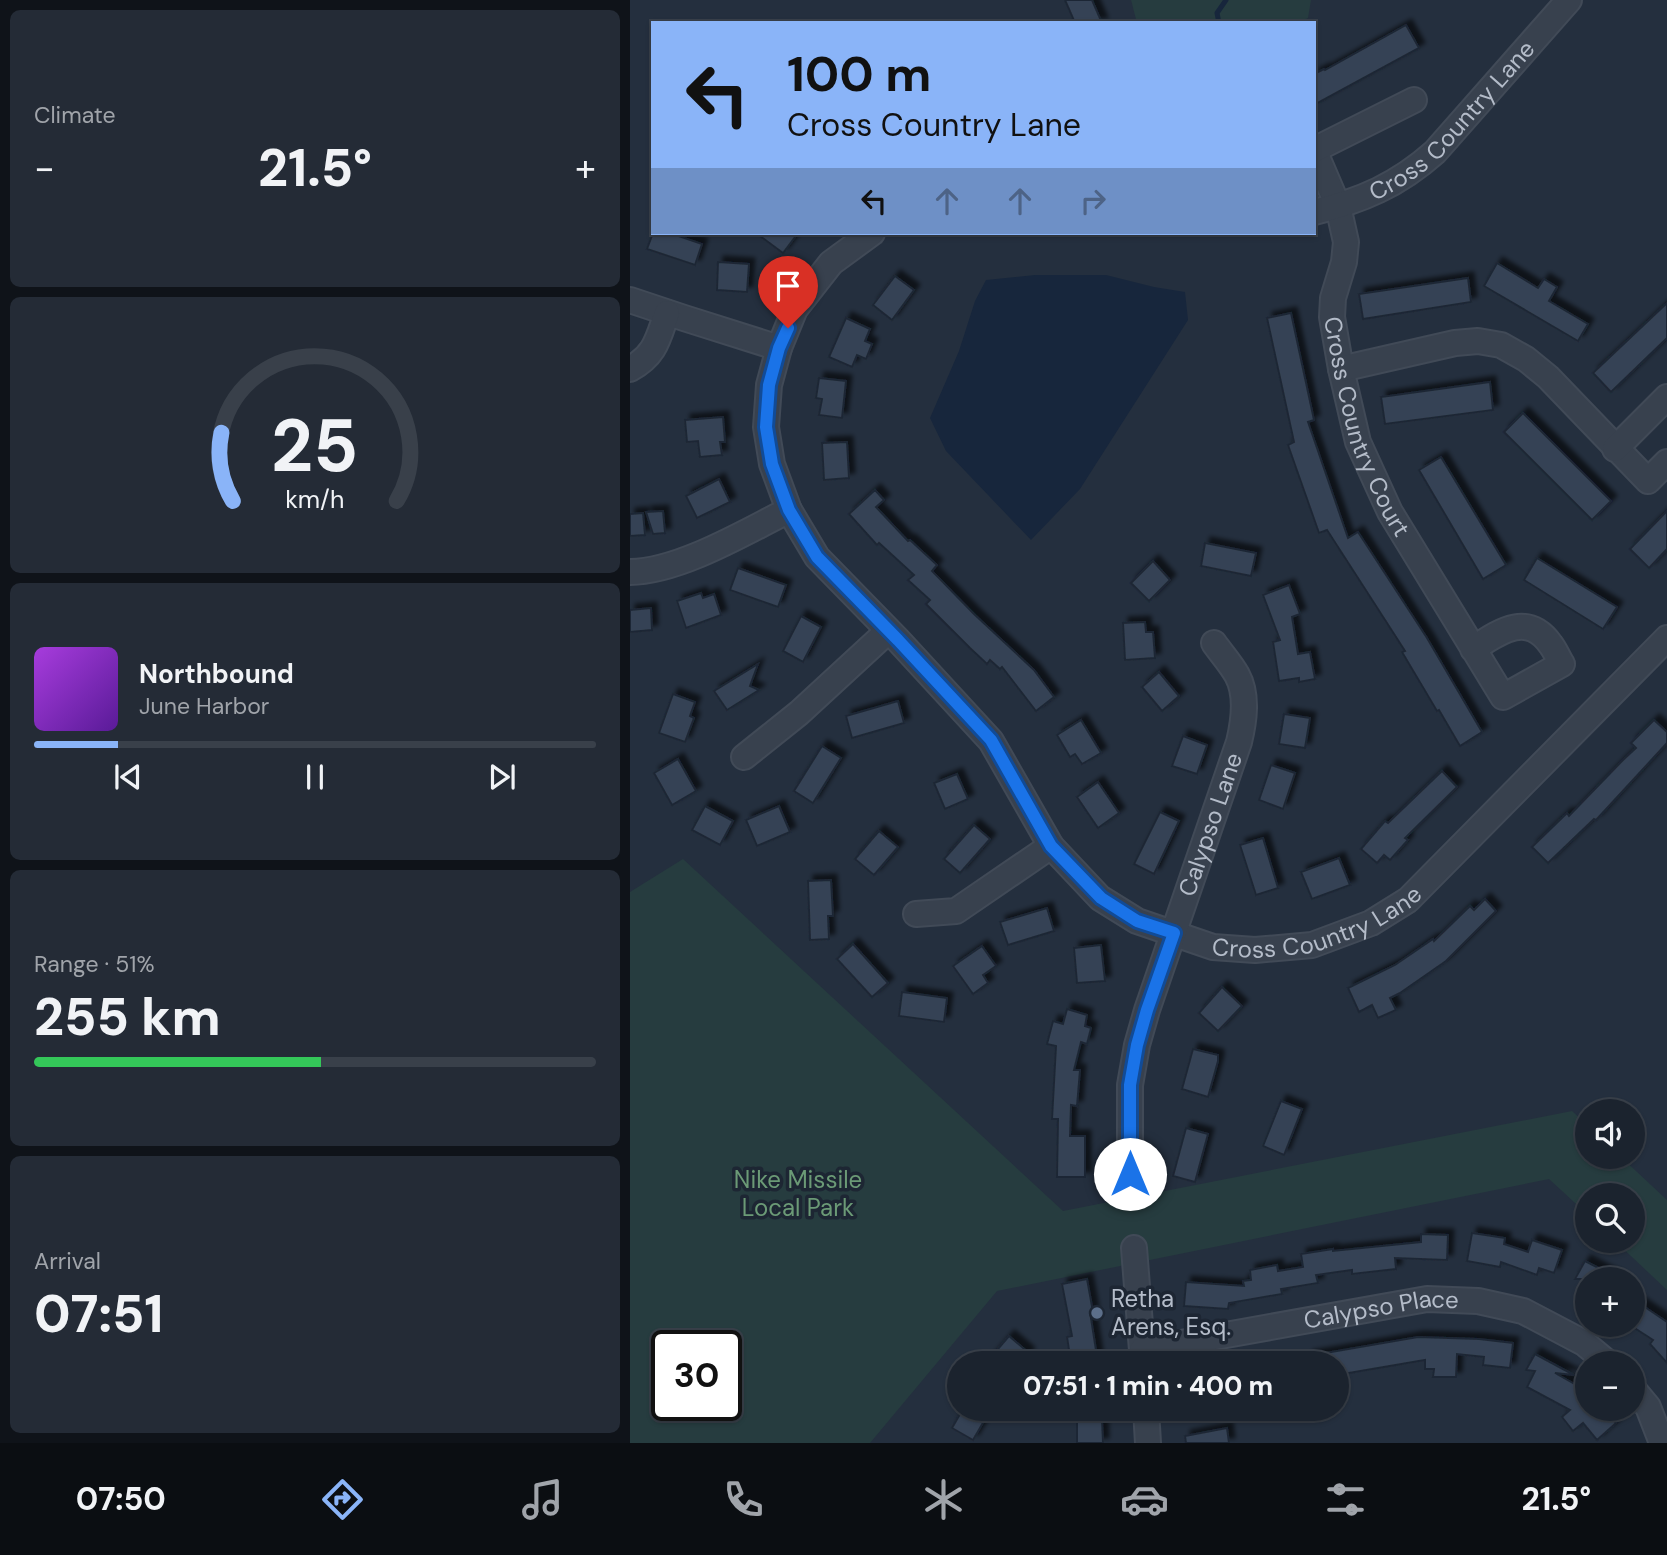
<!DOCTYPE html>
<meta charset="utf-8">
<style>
:root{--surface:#1b232e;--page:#242b36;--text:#f1f3f6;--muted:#a0a4aa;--line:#39404a;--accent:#8ab4f8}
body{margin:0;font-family:"DM Sans",sans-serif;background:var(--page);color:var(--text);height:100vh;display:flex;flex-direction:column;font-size:26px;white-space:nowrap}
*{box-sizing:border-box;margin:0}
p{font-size:23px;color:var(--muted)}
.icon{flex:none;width:38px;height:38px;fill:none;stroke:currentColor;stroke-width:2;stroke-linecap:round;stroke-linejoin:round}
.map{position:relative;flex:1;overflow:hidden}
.sheet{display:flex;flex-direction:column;gap:10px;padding:10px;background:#0f1319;width:630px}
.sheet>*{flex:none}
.guide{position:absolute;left:21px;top:21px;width:665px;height:214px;border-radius:0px;box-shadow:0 2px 5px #0004,0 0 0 2px var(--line);background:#8ab4f8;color:#111;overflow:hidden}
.controls{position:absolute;left:945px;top:1099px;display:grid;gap:14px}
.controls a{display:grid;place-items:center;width:70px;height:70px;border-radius:50%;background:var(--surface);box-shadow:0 2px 5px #0004,0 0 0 2px var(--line);font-size:35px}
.speed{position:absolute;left:21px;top:1330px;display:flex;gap:14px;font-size:35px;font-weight:700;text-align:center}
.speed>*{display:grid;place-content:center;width:91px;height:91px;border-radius:50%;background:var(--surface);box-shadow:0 2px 5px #0004,0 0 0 2px var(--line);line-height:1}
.speed .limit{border:4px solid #111;border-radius:10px;background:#fff;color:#111}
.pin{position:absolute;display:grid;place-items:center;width:60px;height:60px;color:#fff;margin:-72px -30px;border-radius:50% 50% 50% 0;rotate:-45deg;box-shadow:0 0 7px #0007}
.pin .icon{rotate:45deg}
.me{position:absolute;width:77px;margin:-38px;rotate:0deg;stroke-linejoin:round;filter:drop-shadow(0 0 5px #0008)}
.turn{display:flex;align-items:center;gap:24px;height:147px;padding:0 21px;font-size:32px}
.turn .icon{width:91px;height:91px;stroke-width:2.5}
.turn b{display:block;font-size:49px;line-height:60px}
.lanes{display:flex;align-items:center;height:66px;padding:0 21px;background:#0003;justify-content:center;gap:35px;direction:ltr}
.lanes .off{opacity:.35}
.big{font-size:52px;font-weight:800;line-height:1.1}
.sheet .card{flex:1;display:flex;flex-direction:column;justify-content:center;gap:10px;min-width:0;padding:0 24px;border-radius:10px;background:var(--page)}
.sheet .dial{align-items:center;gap:0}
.dial svg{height:182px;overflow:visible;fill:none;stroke:var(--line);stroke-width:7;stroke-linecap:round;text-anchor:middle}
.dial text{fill:var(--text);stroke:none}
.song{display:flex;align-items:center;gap:21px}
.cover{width:84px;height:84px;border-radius:10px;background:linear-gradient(135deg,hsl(280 70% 55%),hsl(270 70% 35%))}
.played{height:7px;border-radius:4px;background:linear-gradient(90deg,var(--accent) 15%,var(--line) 15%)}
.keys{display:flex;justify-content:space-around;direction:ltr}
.heat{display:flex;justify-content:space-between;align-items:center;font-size:38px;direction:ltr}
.charge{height:10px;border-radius:5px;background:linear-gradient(90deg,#34c759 51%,var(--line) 0)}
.trip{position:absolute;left:317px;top:1351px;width:402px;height:70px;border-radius:35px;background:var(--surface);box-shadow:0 2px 5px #0004,0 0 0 2px var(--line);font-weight:800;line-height:70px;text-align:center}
.dock{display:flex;height:112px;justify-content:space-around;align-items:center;background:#0b0e12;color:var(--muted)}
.dock .icon{width:49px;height:49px}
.dock .on{color:var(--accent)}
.dock b{font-size:32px;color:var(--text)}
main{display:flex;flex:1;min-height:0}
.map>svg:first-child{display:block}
.green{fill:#263c3f;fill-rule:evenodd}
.water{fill:#17263c}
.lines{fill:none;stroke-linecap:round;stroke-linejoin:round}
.stream{stroke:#17263c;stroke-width:5}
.building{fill:#364354;stroke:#1f2835;stroke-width:2;filter:url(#shadow)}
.minor-casing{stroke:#414a57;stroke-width:28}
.minor{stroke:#38414e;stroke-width:24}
.route-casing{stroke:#114b97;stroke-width:18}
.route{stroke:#1a73e8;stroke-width:12}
.service-dot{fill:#5c6f8a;stroke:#1d2633;stroke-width:2.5}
.labels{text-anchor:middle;stroke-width:7;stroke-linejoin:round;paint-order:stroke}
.street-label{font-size:24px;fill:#b4bcc9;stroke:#1d2633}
.park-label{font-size:24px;fill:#6b9a76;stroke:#1d2633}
.poi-label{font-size:24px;fill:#b4bcc9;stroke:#1d2633;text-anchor:start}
</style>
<main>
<section class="sheet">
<div class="card"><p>Climate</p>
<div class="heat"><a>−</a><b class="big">21.5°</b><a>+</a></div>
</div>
<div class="card dial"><svg viewBox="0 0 100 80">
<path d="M14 69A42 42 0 1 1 86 69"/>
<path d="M14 69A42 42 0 0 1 9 39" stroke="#8ab4f8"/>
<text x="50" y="56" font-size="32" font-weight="700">25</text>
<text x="50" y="72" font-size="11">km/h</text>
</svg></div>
<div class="card">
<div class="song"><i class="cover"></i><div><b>Northbound</b><p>June Harbor</p></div></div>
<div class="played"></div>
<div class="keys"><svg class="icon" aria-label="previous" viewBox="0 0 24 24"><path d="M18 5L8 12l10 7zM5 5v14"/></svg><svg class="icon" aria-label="pause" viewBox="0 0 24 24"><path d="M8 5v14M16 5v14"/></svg><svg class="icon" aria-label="next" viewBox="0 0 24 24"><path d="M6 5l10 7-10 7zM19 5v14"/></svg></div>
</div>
<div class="card"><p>Range · 51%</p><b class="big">255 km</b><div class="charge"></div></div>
<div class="card"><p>Arrival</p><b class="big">07:51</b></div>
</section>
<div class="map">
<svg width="1037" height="1443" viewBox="0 0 1037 1443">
<defs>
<filter id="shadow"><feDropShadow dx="5.5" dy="-5.5" stdDeviation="2" flood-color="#0009"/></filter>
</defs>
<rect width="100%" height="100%" fill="#242f3e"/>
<!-- green -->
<g class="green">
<path d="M 501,0 L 681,0 L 678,18 L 666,23 L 507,23 Z"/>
<path d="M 53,859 L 433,1211 L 942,1111 L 957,1125 L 957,1157 L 991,1157 L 1037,1200 L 1037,1290 L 985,1241 L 1003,1241 L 1003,1195 L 957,1195 L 957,1214 L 919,1179 L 367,1291 L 240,1443 L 0,1443 L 0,892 ZM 37,1346 L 96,1346 L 96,1405 L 37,1405 Z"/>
</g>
<!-- water -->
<path class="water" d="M 405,275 L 476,275 L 524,287 L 555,292 L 558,320 L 450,489 L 401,540 L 316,451 L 300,418 L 329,351 L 345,301 L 356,280 Z"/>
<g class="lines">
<!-- stream -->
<path class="stream" d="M 589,23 L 587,13 L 596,0"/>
</g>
<!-- building -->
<g class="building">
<path d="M 435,0 L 462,0 L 472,23 L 445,23 Z"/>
<path d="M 776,25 L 789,48 L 684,105 L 684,74 L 694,69 L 695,70 Z"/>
<path d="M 23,233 L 40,233 L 72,244 L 65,265 L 17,249 Z"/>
<path d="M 126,233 L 168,233 L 153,253 Z"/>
<path d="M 88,262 L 119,264 L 117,292 L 87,290 Z"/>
<path d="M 867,263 L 908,288 L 914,279 L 927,287 L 919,301 L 958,324 L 948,341 L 854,286 Z"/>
<path d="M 265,276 L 284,290 L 262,320 L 243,305 Z"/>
<path d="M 838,278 L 841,302 L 733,319 L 729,294 Z"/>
<path d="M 1037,303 L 1037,338 L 981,392 L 963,373 Z"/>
<path d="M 661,313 L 684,420 L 678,422 L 718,538 L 728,532 L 797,638 L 852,732 L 830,746 L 809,710 L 807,711 L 772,652 L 775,651 L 697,530 L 689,533 L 658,445 L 664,442 L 637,318 Z"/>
<path d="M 216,318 L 240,329 L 235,341 L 242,344 L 236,359 L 227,355 L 222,367 L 199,357 Z"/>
<path d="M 189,378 L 216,381 L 212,418 L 189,415 L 192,399 L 186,398 Z"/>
<path d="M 860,382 L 863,410 L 755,424 L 751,397 Z"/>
<path d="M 893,413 L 981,501 L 962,520 L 874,432 Z"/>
<path d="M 93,417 L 95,442 L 90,442 L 92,455 L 70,457 L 68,441 L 57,442 L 55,420 Z"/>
<path d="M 217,442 L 219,478 L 194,480 L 192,443 Z"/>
<path d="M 811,457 L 876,565 L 853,579 L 789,470 Z"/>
<path d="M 89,479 L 100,502 L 67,518 L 56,496 Z"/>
<path d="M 245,490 L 254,500 L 246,507 L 278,541 L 280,540 L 307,565 L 302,571 L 344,614 L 404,670 L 424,697 L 406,711 L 372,667 L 370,669 L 360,660 L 357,664 L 340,648 L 296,604 L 300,600 L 278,580 L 284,575 L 249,543 L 247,545 L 219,514 Z"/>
<path d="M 33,511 L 35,533 L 23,534 L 16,512 Z"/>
<path d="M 1037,511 L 1037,549 L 1019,568 L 1000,549 Z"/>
<path d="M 13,513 L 15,535 L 0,536 L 0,514 Z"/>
<path d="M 575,543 L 626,553 L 621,576 L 571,566 Z"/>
<path d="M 907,558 L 987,607 L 973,629 L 894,580 Z"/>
<path d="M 523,561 L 540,580 L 519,601 L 501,583 Z"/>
<path d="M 108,568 L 156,585 L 148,607 L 100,590 Z"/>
<path d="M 659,585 L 670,614 L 662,617 L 668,654 L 680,652 L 685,679 L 669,682 L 669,678 L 649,681 L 643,642 L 650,640 L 633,595 Z"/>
<path d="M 71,593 L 73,598 L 84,594 L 91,615 L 56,628 L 47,601 Z"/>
<path d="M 21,608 L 22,630 L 0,632 L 0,610 Z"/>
<path d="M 171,616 L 191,627 L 173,662 L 153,651 Z"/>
<path d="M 515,622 L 516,632 L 523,632 L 525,658 L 495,660 L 493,623 Z"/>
<path d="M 128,664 L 120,686 L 129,690 L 97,710 L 84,691 Z"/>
<path d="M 529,672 L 549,696 L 532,711 L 512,687 Z"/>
<path d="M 43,694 L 65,702 L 60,716 L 64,718 L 55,742 L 29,733 Z"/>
<path d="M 268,701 L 274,723 L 222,738 L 216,716 Z"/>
<path d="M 654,714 L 680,718 L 675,748 L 649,744 Z"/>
<path d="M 451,720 L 471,753 L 452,764 L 445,754 L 440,757 L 427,735 Z"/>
<path d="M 1024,720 L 1037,732 L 1037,743 L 966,820 L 964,819 L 918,863 L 902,847 L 937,813 L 939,816 L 993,760 L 1006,748 L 1001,743 Z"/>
<path d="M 553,736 L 577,745 L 567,774 L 542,766 Z"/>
<path d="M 192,746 L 211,758 L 183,803 L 164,791 Z"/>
<path d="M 48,759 L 66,791 L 42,805 L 24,773 Z"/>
<path d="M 641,765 L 665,773 L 653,809 L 629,800 Z"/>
<path d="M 812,771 L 827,787 L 775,838 L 778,840 L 760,860 L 754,855 L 747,863 L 731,849 L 755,821 L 758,823 Z"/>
<path d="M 327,774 L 338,799 L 315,809 L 304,783 Z"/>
<path d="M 468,782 L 489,813 L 468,828 L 447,797 Z"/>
<path d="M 75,806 L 103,821 L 90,845 L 62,830 Z"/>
<path d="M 149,806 L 160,832 L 127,846 L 116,820 Z"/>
<path d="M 530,812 L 549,821 L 524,874 L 504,864 Z"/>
<path d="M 344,825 L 360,839 L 330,873 L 314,859 Z"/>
<path d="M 249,831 L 268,847 L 244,875 L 225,859 Z"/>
<path d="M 633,838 L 648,888 L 626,895 L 610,845 Z"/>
<path d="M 709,858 L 720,885 L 682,899 L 671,872 Z"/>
<path d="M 201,880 L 203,916 L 198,916 L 199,939 L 180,940 L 178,881 Z"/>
<path d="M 855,899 L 866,911 L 816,961 L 770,993 L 760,998 L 766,1010 L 748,1018 L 742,1005 L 729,1012 L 718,988 L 765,965 L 803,939 L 804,941 L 840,906 L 844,910 Z"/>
<path d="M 417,908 L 424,931 L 378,945 L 370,922 Z"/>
<path d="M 223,944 L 258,983 L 242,997 L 207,959 Z"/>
<path d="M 471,945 L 475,981 L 447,983 L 444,948 Z"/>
<path d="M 352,946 L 366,966 L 353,975 L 358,983 L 343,994 L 323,966 Z"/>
<path d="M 592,987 L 612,1006 L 588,1031 L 569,1013 Z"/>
<path d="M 272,992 L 317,998 L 314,1022 L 269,1016 Z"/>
<path d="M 437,1009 L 457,1015 L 455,1026 L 461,1028 L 457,1044 L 451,1042 L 444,1070 L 450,1070 L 447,1106 L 441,1105 L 440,1136 L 455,1136 L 455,1177 L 427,1177 L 428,1119 L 422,1119 L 426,1046 L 417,1044 L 423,1021 L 433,1024 Z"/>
<path d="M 563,1049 L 588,1055 L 588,1061 L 578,1097 L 552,1089 Z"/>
<path d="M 651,1101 L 672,1109 L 654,1155 L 633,1146 Z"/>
<path d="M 556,1128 L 578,1134 L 565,1182 L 543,1176 Z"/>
<path d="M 842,1233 L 875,1238 L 874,1244 L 898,1252 L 902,1240 L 932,1250 L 924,1273 L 909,1268 L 907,1275 L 871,1262 L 870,1267 L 837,1261 Z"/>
<path d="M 791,1234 L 818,1235 L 817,1260 L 765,1258 L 766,1269 L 722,1274 L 722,1270 L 686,1275 L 688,1283 L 651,1289 L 652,1294 L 599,1303 L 598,1309 L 554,1306 L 556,1282 L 614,1286 L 613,1281 L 621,1280 L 620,1270 L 647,1265 L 648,1271 L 673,1267 L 671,1254 L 703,1249 L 703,1251 L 791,1242 Z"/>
<path d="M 955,1261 L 990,1279 L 945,1279 Z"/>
<path d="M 457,1279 L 463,1312 L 460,1312 L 468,1363 L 441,1363 L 437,1337 L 442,1336 L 432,1284 Z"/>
<path d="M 1003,1299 L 1037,1322 L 1037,1363 L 1020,1344 L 1023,1340 L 1003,1327 Z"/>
<path d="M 379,1336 L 399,1353 L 390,1363 L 356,1363 Z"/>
<path d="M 788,1337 L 849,1339 L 883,1343 L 880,1368 L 853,1365 L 854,1357 L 827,1354 L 826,1377 L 803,1377 L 804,1369 L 795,1369 L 795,1360 L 707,1375 L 707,1363 L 679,1363 L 678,1356 Z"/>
<path d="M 905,1354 L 944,1375 L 925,1373 L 957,1391 L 957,1409 L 974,1409 L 986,1423 L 967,1440 L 953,1423 L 943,1431 L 932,1417 L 940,1410 L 897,1387 L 905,1371 L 896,1370 Z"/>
<path d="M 333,1409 L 361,1409 L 343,1440 L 322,1428 Z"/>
<path d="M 472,1420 L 473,1443 L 447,1443 L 447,1421 Z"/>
<path d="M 597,1428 L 599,1443 L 556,1443 L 555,1436 Z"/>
</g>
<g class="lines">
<defs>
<g id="minor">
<path id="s1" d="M 684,150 L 708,206 L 716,242 L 714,262 L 703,298 L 702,317 L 711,369 L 728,442 L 760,512 L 873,697 L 932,664 C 928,658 925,650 921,645 C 897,611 869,632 843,649"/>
<path d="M 684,150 L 784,100"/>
<path id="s2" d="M 684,212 C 731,201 768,185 805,152 L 939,0"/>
<path id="s3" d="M 242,233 L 201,263 L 165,309 L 149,348 L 139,385 L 136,427 L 142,464 L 159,510 L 187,557 L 268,640 L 361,741 L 421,846 L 470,898 L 507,921 L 583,947 L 625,950 L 682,945 L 741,923 L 778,900 L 1037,638"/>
<path d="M 0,300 L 54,318 L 149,348"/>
<path d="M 0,369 C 26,355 28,338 37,313"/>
<path d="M 711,369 L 825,343 L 848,341 L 871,345 L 896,359 L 918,377 L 1018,481 L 1037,462"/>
<path d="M 985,449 L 1037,397"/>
<path d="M 0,572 C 48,572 116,532 159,510"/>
<path d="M 114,757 L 169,713 L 258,631"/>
<path d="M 286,914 L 326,911 L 421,846"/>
<path id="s4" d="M 500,1174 L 500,1085 L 507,1045 L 517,1010 L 609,742 C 614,721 618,695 607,675 C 601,664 591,653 584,643"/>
<path d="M 504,1248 L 513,1363"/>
<path id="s5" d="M 512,1350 L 797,1299 L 848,1301 L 893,1311 L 954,1343 L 978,1363"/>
<path d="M 1003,1389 L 1018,1407 L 1032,1443"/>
<path d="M 516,1409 L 518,1443"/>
</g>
</defs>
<!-- minor casing -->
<use href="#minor" class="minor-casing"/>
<!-- minor -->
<use href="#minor" class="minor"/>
</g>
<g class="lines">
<defs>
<path id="route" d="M 158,328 L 149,348 L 139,385 L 136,427 L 142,464 L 159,510 L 187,557 L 268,640 L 361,740 L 421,846 L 471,898 L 507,921 L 544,933 L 517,1010 L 507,1045 L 500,1085 L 500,1174"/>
</defs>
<!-- route casing -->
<use href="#route" class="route-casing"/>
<!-- route -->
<use href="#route" class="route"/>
</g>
<!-- markers -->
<circle class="service-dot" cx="467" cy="1313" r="7"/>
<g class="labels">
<!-- street labels -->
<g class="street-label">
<text dy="8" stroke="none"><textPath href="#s2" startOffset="170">Cross Country Lane</textPath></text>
<text dy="8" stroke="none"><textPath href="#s1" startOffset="290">Cross Country Court</textPath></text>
<text dy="8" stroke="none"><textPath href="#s4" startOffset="362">Calypso Lane</textPath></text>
<text dy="8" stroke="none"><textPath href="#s3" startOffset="1052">Cross Country Lane</textPath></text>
<text dy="8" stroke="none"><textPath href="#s5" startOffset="243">Calypso Place</textPath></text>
</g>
<!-- park labels -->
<g class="park-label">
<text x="168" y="1188">Nike Missile<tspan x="168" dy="28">Local Park</tspan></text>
</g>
<!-- poi labels -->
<g class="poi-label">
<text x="481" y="1307">Retha<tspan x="481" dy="28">Arens, Esq.</tspan></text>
</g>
</g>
</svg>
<div class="controls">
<a><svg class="icon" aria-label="sound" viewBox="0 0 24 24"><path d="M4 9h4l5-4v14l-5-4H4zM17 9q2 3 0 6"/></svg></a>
<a><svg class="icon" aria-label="search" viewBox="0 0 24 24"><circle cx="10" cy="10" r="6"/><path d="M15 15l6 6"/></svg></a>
<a>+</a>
<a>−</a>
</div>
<div class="speed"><div class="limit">30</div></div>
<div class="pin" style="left:158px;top:328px;background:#d93025"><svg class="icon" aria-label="arrive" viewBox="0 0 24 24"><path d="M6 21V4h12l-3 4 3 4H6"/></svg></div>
<svg class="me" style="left:500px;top:1174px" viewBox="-20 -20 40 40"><circle r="19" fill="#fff"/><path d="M0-13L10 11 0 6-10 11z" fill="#1a73e8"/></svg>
<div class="trip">07:51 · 1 min · 400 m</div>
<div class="guide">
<div class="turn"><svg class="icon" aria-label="left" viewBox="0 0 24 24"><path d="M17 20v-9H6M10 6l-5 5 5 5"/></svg><div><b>100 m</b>Cross Country Lane</div></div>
<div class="lanes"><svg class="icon" aria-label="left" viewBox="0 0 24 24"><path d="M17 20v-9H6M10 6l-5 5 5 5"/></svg><svg class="icon off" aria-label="ahead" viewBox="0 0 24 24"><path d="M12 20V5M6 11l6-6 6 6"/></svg><svg class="icon off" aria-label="ahead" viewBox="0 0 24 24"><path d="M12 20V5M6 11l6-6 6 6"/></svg><svg class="icon off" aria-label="right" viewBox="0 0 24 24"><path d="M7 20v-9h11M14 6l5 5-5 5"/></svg></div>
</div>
</div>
</main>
<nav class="dock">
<b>07:50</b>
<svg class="icon on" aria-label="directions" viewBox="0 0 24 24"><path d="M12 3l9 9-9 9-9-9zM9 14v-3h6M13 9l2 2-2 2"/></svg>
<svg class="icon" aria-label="music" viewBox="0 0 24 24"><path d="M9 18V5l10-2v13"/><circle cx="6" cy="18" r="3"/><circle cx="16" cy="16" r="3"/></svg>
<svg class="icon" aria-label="phone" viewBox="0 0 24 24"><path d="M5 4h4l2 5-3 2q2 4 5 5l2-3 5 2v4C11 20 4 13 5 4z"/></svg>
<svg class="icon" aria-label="climate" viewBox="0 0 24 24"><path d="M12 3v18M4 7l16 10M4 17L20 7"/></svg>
<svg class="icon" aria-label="car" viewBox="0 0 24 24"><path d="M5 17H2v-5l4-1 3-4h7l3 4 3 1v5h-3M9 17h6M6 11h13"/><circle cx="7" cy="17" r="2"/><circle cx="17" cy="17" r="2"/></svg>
<svg class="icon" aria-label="filters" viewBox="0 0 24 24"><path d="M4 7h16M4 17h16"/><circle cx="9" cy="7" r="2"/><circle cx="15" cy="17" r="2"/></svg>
<b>21.5°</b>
</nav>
